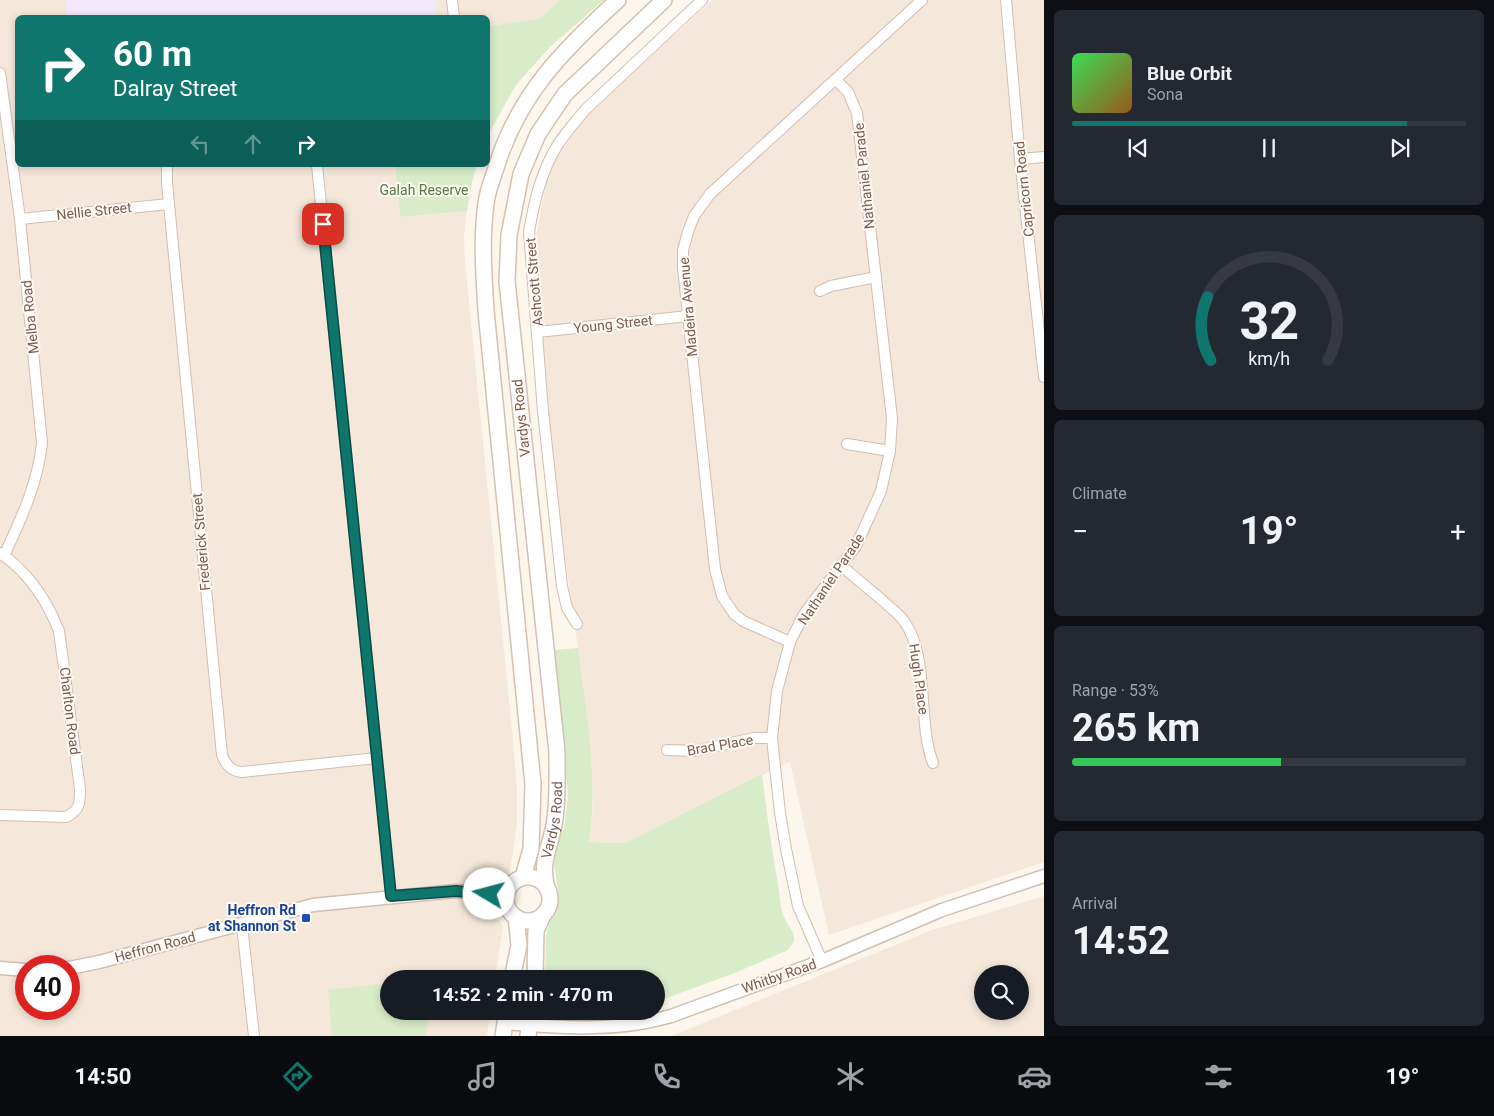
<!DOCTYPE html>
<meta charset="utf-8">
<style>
:root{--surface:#171b24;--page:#242831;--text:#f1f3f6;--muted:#9ea1a6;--line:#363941;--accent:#0f766e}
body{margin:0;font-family:Roboto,sans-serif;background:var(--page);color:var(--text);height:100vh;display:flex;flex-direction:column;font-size:19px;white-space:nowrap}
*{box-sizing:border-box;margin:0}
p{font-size:16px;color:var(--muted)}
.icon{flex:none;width:28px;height:28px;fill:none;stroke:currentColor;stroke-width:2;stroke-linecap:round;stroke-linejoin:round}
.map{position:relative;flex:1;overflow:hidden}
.details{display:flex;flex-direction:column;gap:10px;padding:10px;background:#0d0f14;width:450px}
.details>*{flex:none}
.guide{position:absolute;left:15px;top:15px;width:475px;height:152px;border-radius:8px;box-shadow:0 2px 8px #0003;background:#0f766e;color:#fff;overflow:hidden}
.fabs{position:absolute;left:974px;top:965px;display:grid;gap:10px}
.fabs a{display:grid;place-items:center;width:55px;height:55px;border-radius:50%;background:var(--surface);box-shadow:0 2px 8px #0003;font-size:25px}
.speed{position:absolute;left:15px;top:955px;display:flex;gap:10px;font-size:25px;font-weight:700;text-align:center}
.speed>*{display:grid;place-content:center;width:65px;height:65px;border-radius:50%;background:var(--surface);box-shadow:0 2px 8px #0003;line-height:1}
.speed .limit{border:8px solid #d22;background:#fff;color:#111}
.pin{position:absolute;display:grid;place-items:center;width:42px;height:42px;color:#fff;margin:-21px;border-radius:10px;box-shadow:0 2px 8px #0006}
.me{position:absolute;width:55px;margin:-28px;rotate:278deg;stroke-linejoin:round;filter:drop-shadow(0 0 4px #0008)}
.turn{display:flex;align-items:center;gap:18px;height:105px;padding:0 15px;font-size:22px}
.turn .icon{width:65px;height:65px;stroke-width:2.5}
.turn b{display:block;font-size:35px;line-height:42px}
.lanes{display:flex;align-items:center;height:48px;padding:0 15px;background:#0003;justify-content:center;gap:25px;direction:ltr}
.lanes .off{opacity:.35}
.big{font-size:38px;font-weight:700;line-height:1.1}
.details .widget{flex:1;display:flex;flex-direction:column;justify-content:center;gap:8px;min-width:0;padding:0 18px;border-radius:8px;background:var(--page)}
.details .dial{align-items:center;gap:0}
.dial svg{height:130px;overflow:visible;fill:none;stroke:var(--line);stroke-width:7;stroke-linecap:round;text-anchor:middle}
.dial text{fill:var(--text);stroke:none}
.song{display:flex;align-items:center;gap:15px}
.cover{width:60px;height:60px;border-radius:8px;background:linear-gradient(135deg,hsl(130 70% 55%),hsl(30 70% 35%))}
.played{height:5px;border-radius:2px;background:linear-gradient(90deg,var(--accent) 85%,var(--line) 85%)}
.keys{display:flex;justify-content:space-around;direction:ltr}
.heat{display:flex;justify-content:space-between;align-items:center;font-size:28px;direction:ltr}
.charge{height:8px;border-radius:4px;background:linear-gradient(90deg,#34c759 53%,var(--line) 0)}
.trip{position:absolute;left:380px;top:970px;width:285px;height:50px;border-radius:25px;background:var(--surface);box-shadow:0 2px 8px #0003;font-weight:700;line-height:50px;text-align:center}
.menu{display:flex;height:80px;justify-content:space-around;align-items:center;background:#090b0e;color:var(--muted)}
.menu .icon{width:35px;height:35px}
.menu .active{color:var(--accent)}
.menu b{font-size:22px;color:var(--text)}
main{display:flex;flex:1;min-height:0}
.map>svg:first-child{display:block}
.residential{fill:#f5e8da;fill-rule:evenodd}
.education{fill:#f3e8fa}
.green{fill:#d8ecc9}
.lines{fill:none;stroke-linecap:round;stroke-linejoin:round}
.minor-casing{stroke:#d1beb0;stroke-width:12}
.tertiary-casing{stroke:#d1beb0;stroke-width:15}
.secondary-casing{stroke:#d6c0b0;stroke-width:18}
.minor{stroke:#fff;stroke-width:10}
.tertiary{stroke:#fff;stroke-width:12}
.secondary{stroke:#fff;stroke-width:15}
.route-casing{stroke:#0a4d48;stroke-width:12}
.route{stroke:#0f766e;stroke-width:9}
.transit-dot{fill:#1a4fb4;stroke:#fffaf3;stroke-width:2}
.labels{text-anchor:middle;stroke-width:4;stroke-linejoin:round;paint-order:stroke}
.street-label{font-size:14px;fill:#7a5c4d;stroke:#fffaf3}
.park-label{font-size:14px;fill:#537a41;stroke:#fffaf3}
.transit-label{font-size:14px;font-weight:bold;fill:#164399;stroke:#fffaf3;text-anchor:end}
</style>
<main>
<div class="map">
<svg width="1044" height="1036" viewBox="0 0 1044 1036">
<rect width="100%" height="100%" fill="#fdf6ec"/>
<!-- residential -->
<g class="residential">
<path d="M 0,0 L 560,0 L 539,19 L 488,26 L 488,18 L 18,18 L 18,165 L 395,165 L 400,217 L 467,211 L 464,237 L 465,262 L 513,740 L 517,790 L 517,824 L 510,871 L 500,879 L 494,914 L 503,926 L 495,979 L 389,979 L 389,1011 L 490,1011 L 487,1036 L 0,1036 ZM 26,966 L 69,966 L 69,1009 L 26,1009 Z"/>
<path d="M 712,0 L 1044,0 L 1044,862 L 829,935 L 790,762 L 625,843 L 589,842 L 593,806 L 592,764 L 578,648 L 555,486 L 535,242 L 548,172 L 581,121 Z"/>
<path d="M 1044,896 L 1044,1036 L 671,1036 L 932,930 ZM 982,974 L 1020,974 L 1020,1011 L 982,1011 Z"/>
</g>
<!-- education -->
<path class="education" d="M 65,0 L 435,0 L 437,17 L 67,18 Z"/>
<!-- green -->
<g class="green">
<path d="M 560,0 L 604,0 L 550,47 L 516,85 L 488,135 L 488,26 L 539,19 Z"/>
<path d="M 395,165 L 477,165 L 472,182 L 467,211 L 400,217 Z"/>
<path d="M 578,648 C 586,712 599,777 589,842 L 625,843 L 762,774 C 766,811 772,848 778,885 C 780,895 780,909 785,919 C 792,933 801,938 786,951 L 737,972 L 656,1002 L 656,979 L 545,979 L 546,936 L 550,920 L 555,909 L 559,896 L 554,864 L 556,848 L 564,828 L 568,796 L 553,650 Z"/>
<path d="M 389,983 L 389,1011 L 430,1011 L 426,1036 L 332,1036 L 328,990 Z"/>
</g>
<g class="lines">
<defs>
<g id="minor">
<path d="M 452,0 L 454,18"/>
<path d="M 1006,0 L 1020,159 L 1044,377"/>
<path d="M 0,73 L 20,219 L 42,443 C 38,483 21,519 4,556"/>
<path d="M 1020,159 L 1044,157"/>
<path d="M 167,165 L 167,183 L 222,755 C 226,765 231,771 242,772 L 377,758"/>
<path d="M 317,165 L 391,896"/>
<path d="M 20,219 L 169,204"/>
<path d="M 820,291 L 831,286 L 876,277"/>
<path d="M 538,332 L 688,316"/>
<path d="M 847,444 L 890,451"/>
<path d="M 0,553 C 28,572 47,601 59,631 L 80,789 C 80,804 80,810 66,817 L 0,815"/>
<path d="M 841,565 C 854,577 868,588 882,600 C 889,607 898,613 904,621 C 930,657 917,721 933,763"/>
<path d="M 577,624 L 567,608 L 562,586 L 543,411 L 529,232 C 534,202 541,172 557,146 C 565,133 576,121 586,109 L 702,0"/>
<path d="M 790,642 L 743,621 L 734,614 L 722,596 L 715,569 L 683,268 L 683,250 L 688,232 L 694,216 L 710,194 L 922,0"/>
<path d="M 667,750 L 695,751 L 754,738 L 772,738"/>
<path d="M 242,925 L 254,1036"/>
<path d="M 822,961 L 798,906 L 786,849 L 780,813 L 772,738 L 777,691 L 790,642 L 804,614 L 856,546 L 881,491 L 890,451 L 892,418 L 857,113 L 848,92 L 836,80"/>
</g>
<g id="tertiary">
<path d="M 0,968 L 26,970"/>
<path d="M 69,968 L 99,962 L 313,905 L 456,891 L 472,892 L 506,898"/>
<path d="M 505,1023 C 560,1028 617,1032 671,1016 L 822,961 L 942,910 L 1044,876"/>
</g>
<g id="secondary">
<path d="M 523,877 L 531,849 L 533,784 L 486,311 C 484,276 481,240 486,204 C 487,192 492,180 496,168 C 518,95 563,50 618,0"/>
<circle cx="528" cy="899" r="22"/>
<path id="s1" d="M 547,888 C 539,860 552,845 555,819 C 558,797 557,774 557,752 L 507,281 L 509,235 L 521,174 L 538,134 L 565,94 L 664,0"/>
<path d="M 512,979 L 519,945 L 516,917"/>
<path d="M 535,979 L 536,931 L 543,915"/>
<path d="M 503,1036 L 507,1011"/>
<path d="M 528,1036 L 531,1011"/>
</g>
</defs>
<!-- minor casing -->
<use href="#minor" class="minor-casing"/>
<!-- tertiary casing -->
<use href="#tertiary" class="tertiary-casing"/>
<!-- secondary casing -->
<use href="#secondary" class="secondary-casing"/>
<!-- minor -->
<use href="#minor" class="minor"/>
<!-- tertiary -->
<use href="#tertiary" class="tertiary"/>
<!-- secondary -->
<use href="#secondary" class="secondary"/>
</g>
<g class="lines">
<defs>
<path id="route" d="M 323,224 L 391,896 L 456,891 L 489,894"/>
</defs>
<!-- route casing -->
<use href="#route" class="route-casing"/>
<!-- route -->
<use href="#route" class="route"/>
</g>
<!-- markers -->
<rect class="transit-dot" x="301" y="913" width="10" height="10" rx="2.5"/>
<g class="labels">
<!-- street labels -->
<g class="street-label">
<text transform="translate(864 176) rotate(-96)" y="5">Nathaniel Parade</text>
<text transform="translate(1024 189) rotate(-96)" y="5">Capricorn Road</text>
<text transform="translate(94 211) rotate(-6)" y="5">Nellie Street</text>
<text transform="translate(534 282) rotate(-95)" y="5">Ashcott Street</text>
<text transform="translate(688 307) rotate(-95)" y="5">Madeira Avenue</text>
<text transform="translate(30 317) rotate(-96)" y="5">Melba Road</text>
<text transform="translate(613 324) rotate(-6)" y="5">Young Street</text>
<text transform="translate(521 418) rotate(-96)" y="5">Vardys Road</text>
<text transform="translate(201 542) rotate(-95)" y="5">Frederick Street</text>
<text transform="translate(831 579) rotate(-56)" y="5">Nathaniel Parade</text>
<text transform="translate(919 679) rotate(82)" y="5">Hugh Place</text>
<text transform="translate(70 711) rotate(83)" y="5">Charlton Road</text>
<text transform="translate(720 745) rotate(-10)" y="5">Brad Place</text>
<text dy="5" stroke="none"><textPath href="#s1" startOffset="69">Vardys Road</textPath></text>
<text transform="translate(155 947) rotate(-15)" y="5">Heffron Road</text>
<text transform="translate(779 976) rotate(-19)" y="5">Whitby Road</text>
</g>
<!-- park labels -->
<g class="park-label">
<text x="424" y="195">Galah Reserve</text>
</g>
<!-- transit labels -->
<g class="transit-label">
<text x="296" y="915">Heffron Rd<tspan x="296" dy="16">at Shannon St</tspan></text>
</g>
</g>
</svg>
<div class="fabs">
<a><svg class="icon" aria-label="search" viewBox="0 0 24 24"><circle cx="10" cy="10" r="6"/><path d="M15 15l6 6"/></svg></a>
</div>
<div class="speed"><div class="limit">40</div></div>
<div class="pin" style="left:323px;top:224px;background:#d93025"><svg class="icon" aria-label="arrive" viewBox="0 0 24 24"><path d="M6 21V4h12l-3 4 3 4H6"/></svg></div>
<svg class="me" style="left:489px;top:894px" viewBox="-20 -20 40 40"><circle r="19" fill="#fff"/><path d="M0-13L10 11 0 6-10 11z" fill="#0f766e"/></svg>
<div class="trip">14:52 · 2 min · 470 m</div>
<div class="guide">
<div class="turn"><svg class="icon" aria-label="right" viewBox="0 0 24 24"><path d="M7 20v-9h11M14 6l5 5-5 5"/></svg><div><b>60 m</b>Dalray Street</div></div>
<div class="lanes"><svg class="icon off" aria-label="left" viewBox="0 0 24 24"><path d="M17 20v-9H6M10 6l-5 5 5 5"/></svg><svg class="icon off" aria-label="ahead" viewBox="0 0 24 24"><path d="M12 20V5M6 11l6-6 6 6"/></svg><svg class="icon" aria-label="right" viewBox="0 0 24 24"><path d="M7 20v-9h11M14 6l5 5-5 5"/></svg></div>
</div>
</div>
<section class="details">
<div class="widget">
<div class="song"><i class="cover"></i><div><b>Blue Orbit</b><p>Sona</p></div></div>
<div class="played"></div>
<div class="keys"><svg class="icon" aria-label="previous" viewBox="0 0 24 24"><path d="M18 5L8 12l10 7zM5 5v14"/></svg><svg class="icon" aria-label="pause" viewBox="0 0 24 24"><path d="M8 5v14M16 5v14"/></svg><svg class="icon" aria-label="next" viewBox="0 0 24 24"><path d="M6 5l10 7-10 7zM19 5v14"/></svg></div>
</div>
<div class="widget dial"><svg viewBox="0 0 100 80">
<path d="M14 69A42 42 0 1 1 86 69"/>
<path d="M14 69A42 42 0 0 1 12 30" stroke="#0f766e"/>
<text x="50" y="56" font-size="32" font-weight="700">32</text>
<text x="50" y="72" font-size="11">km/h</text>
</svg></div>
<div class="widget"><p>Climate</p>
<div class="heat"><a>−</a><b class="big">19°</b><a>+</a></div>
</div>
<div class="widget"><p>Range · 53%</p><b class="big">265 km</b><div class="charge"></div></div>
<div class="widget"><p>Arrival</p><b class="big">14:52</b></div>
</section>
</main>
<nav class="menu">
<b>14:50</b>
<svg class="icon active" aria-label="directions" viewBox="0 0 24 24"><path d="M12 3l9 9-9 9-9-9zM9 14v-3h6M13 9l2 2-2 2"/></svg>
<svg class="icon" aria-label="music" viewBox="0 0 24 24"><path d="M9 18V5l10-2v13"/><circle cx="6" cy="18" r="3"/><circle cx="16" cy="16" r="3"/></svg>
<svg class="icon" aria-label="phone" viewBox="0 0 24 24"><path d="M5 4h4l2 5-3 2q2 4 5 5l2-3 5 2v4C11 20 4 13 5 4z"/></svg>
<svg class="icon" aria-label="climate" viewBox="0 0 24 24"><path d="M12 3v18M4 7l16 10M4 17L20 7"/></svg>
<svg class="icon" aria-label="car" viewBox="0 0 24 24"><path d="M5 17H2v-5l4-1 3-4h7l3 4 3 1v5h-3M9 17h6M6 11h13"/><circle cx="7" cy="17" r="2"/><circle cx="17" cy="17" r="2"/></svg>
<svg class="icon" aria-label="filters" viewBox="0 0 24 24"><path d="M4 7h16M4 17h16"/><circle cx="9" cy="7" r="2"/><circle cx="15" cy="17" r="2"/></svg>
<b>19°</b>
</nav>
